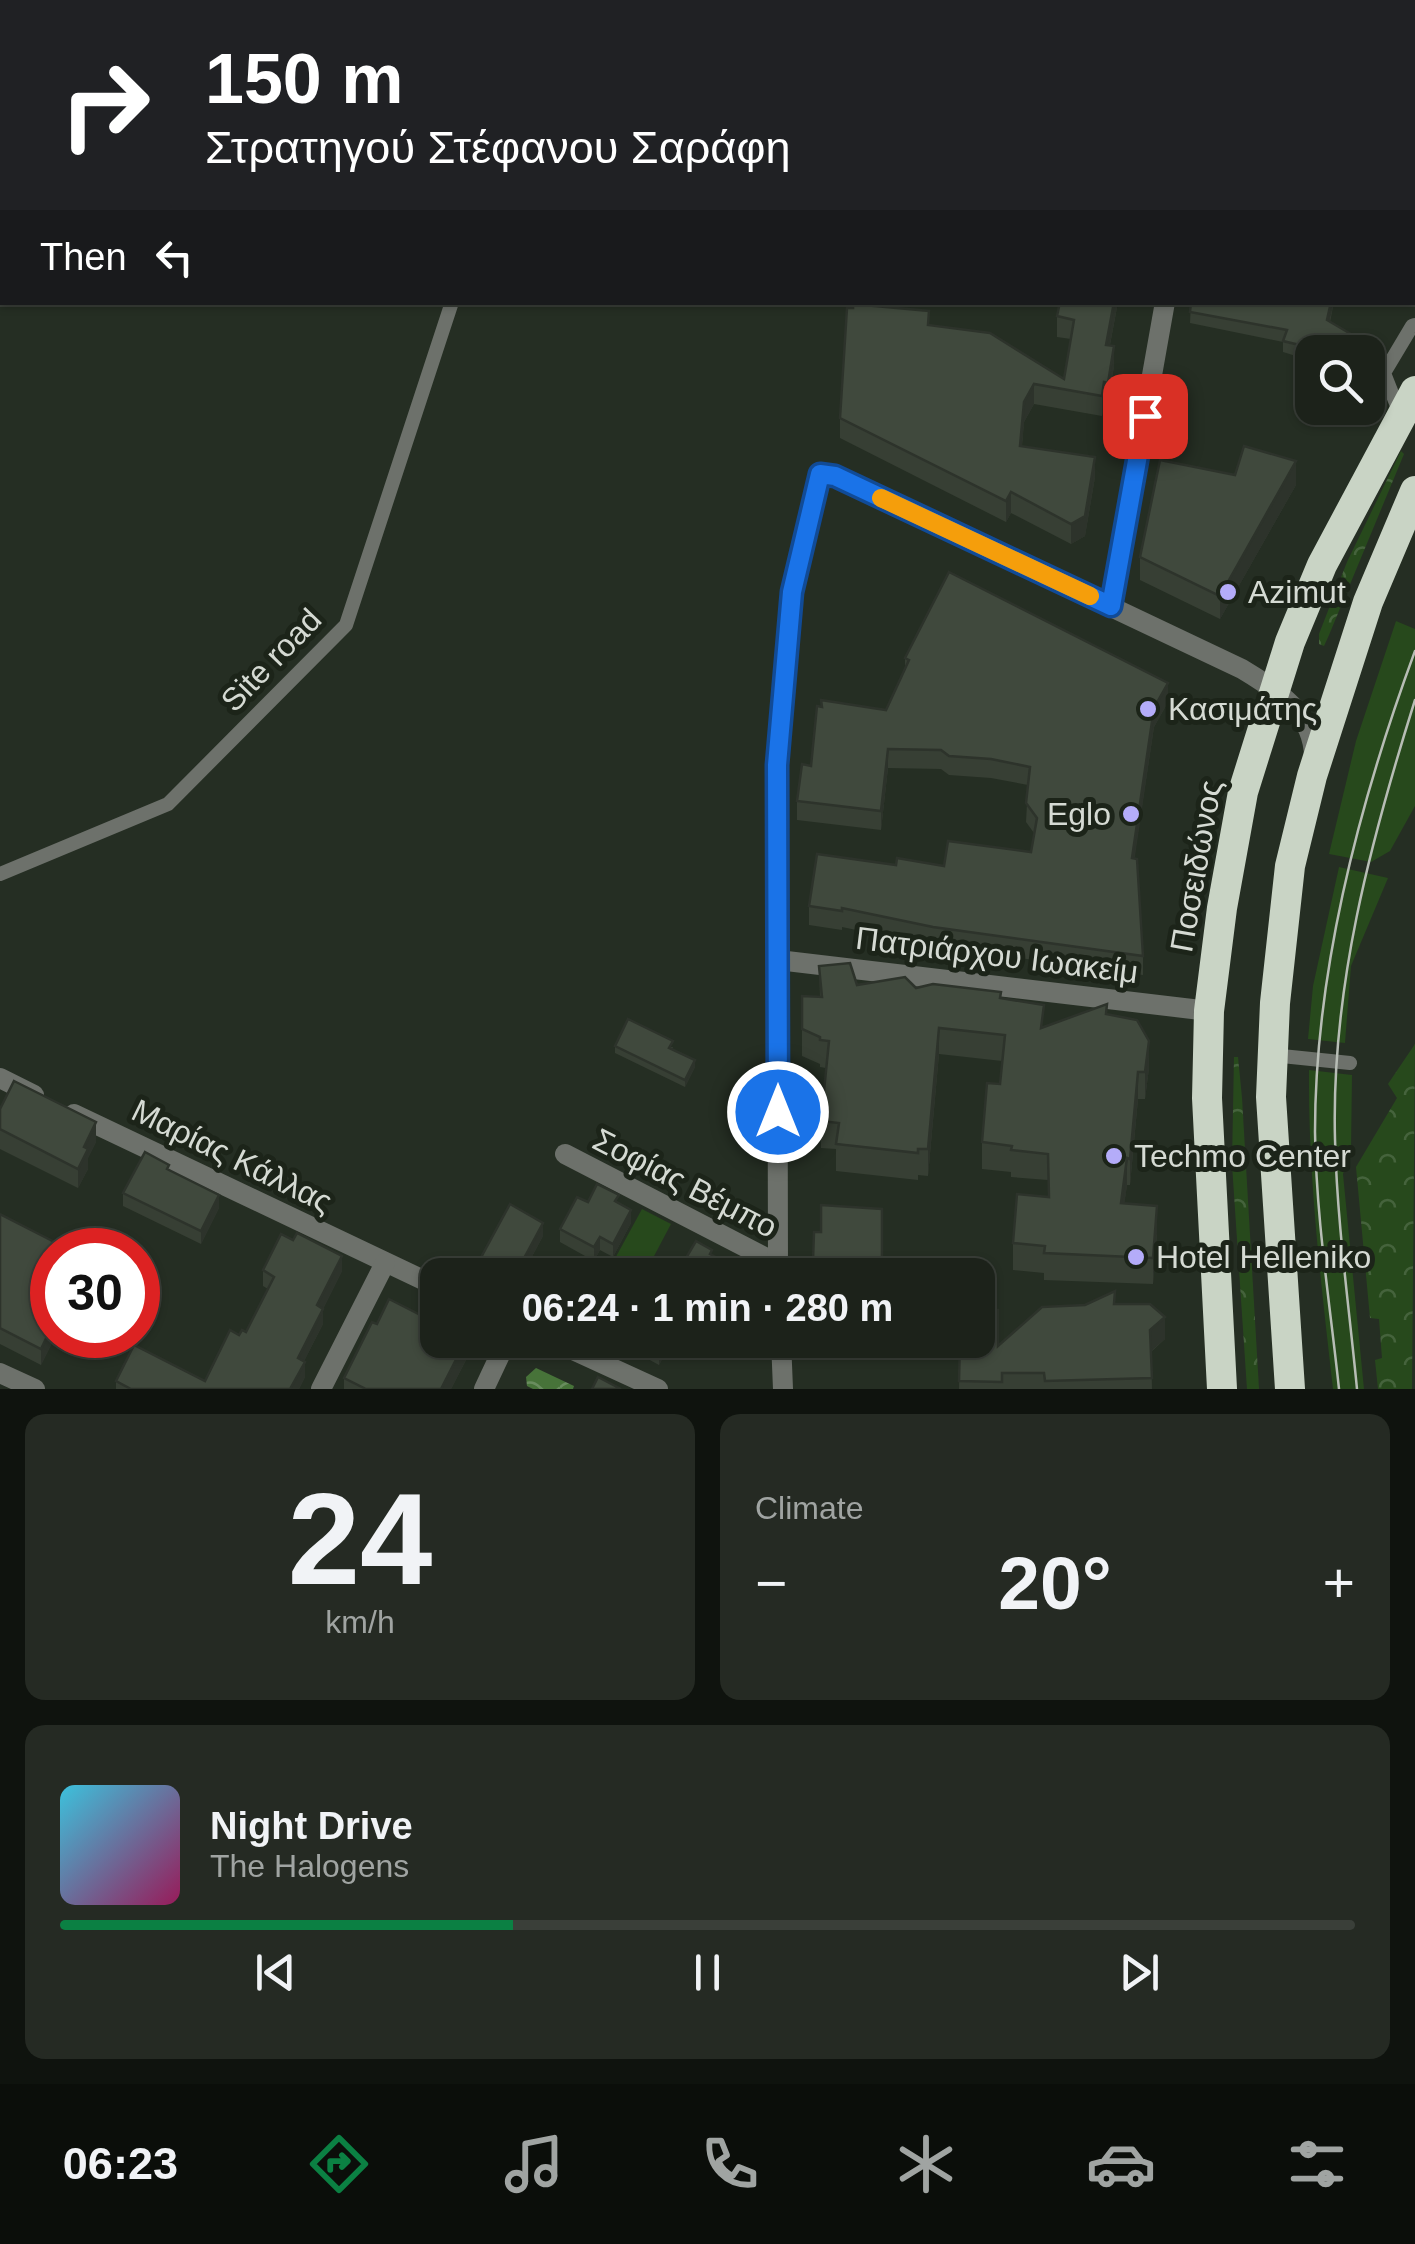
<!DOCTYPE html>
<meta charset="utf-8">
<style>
:root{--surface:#1c221a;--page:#252a23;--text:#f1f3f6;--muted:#a0a4a2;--line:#3a3f39;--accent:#0b8043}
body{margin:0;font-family:Helvetica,sans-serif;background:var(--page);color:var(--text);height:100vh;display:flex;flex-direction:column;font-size:38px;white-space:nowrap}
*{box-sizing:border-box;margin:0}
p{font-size:32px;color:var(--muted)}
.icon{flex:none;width:55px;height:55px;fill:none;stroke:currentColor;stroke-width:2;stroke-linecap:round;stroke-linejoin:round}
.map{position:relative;height:1389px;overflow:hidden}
.sheet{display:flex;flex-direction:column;gap:25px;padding:25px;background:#0f130e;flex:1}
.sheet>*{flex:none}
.hud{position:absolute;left:0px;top:0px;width:1415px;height:305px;box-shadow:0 2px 8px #0004,0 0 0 2px var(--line);background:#202124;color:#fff;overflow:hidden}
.tools{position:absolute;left:1295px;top:335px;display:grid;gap:20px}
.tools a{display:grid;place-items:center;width:90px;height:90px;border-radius:20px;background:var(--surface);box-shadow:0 2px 8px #0004,0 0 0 2px var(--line);font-size:50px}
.speed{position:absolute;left:30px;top:1228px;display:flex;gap:20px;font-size:50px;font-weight:700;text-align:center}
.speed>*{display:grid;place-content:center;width:130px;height:130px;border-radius:50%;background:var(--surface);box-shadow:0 2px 8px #0004,0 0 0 2px var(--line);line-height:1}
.speed .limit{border:15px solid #d22;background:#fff;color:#111}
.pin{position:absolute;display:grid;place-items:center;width:85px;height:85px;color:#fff;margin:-42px;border-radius:20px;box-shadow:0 5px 15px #0006}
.me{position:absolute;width:110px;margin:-55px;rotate:0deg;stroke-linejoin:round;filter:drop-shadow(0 0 8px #0008)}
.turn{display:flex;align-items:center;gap:35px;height:210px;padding:0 40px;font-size:45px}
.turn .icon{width:130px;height:130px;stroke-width:2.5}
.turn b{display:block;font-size:70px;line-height:85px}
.then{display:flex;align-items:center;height:95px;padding:0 40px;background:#0003;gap:20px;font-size:38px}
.big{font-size:75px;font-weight:800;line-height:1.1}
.sheet .tile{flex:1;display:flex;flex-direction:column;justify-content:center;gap:15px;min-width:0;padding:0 35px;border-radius:20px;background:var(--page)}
.sheet .dial{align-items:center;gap:0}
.dial b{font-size:130px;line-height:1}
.song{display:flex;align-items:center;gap:30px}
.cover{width:120px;height:120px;border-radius:15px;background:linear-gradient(135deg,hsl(190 70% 55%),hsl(330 70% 35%))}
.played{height:10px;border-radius:5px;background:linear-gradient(90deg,var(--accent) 35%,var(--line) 35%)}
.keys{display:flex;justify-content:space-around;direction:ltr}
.heat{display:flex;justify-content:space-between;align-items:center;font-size:55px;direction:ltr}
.sheet .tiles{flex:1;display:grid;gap:25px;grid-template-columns:1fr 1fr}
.tile:last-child{grid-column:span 2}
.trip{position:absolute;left:420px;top:1258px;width:575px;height:100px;border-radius:20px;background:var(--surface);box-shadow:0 2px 8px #0004,0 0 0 2px var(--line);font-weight:800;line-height:100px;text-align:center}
.dock{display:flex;height:160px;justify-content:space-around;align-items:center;background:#0b0e0a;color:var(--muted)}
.dock .icon{width:70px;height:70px}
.dock .active{color:var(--accent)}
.dock b{font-size:45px;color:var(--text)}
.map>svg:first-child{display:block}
.grass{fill:#27491c}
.forest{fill:url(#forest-crowns)}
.water{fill:url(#water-waves)}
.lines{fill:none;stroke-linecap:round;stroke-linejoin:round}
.stream{stroke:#477339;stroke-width:9}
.lane{stroke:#6d716b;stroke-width:14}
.street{stroke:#6d716b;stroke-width:20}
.highway{stroke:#c9d4c5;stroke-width:30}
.tram{stroke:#b7bdb5;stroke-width:2.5}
.wall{fill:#373f34}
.shaded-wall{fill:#2d332b}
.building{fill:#40493d;stroke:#2d332b;stroke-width:2.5}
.route-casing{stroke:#114b97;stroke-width:25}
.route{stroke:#1a73e8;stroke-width:18}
.slow{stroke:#f59e0b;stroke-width:18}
.poi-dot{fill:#b4acf9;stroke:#1c2419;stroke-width:4}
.labels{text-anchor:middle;stroke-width:10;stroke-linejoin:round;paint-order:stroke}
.poi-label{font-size:32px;fill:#d5dad3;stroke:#1c2419;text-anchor:start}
.street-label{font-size:32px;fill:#d5dad3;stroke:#1c2419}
</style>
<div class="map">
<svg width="1415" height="1389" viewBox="0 0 1415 1389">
<defs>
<pattern id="forest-crowns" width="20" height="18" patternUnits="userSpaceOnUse" patternTransform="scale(2.5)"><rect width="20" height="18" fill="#27491c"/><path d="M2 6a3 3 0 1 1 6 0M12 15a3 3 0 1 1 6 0" fill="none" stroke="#45633c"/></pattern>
<pattern id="water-waves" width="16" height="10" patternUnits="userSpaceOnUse" patternTransform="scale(2.5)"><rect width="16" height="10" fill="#477339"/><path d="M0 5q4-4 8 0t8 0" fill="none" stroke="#698d5e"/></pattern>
</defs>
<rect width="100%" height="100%" fill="#252e23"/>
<!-- grass -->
<g class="grass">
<path d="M 1396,621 L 1415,629 L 1415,806 L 1390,851 L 1371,862 L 1329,854 L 1356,741 Z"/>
<path d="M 1339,867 L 1388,878 L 1351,966 L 1345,1043 L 1308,1039 L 1313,986 Z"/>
<path d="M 1309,1070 L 1352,1075 L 1351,1151 L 1343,1174 L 1364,1389 L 1333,1389 C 1321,1283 1308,1177 1309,1070 Z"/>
<path d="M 642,1209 L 671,1224 L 644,1275 L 632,1275 L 612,1264 Z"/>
</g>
<!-- forest -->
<g class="forest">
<path d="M 1401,451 L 1404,454 L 1329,635 L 1324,646 L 1319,644 L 1319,634 L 1347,562 Z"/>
<path d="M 1415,1044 L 1412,1389 L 1378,1389 L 1375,1360 L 1382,1358 L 1379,1319 L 1370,1318 L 1356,1167 L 1397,1098 L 1388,1084 Z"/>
<path d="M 1234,1057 L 1238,1057 L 1242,1098 L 1259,1389 L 1247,1389 L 1232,1164 Z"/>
</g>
<!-- water -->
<path class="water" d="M 536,1368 L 574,1386 L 573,1389 L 533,1389 L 527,1386 L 526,1377 Z"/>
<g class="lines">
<!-- stream -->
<g class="stream">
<path d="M 1212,0 L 1214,2"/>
<path d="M 1412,142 L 1415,143"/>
</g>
<!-- lane -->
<g class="lane">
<path d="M 548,2 L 549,0"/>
<path d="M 1401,416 L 1384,373 L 1412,326 L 1415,325"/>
<path d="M 0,874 L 168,804 L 346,625 L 452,302"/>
<path d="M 1272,1055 L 1350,1063"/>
</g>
<!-- street -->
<g class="street">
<path d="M 1412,239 L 1415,239"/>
<path d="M 1111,606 L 1165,302"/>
<path d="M 778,960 L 1209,1011"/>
<path d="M 0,1078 L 34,1095"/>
<path d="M 74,1114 L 438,1287"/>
<path d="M 565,1154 L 778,1264"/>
<path d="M 778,1275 L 777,765 L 792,592 L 820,474 L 835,476 L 1242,669 C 1277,690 1315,714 1314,759"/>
<path d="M 551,1340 L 658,1389"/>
<path d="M 781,1340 L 783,1389"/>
<path d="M 0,1373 L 35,1389"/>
<path d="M 321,1389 L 385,1263"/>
<path d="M 484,1389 L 507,1340"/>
</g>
<!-- highway -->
<g class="highway">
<path d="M 1222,1389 L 1207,1098 L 1209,1011 L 1222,908 L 1243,792 L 1290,642 L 1322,565 L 1415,391"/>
<path d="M 1290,1389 L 1271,1097 L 1275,1003 L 1290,866 L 1312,776 L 1368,602 L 1415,491"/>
</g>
<!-- tram -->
<g class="tram">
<path d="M 1339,1389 C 1330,1304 1316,1218 1315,1132 C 1315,969 1359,803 1415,651"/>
<path d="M 1357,1389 C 1349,1306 1337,1223 1335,1139 C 1331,989 1370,843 1415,700"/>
</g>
</g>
<!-- wall -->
<g class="wall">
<path d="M 1118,302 L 1110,345 L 1114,366 L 1108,403 L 1104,403 L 1102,416 L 1034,404 L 1024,422 L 1022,446 L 1095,477 L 1085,536 L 1071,544 L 1011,513 L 1006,522 L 840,438 L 840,418 L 929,326 L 1064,379 L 1071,339 L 1057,337 L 1057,316 Z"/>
<path d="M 1191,302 L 1334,302 L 1330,322 L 1378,350 L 1378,362 L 1368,381 L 1368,352 L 1312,352 L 1312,361 L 1283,352 L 1283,342 L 1190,323 Z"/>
<path d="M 1235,475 L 1296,485 L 1220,619 L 1140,580 L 1140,557 Z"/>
<path d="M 905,658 L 1168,702 L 1154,727 L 1134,859 L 1143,956 L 1143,975 L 933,946 L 842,927 L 842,930 L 809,925 L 809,906 L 896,865 L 944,866 L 1031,852 L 1034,833 L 1026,822 L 1028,785 L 991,778 L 949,775 L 941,769 L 888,768 L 881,830 L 797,820 L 797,801 L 811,766 L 886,710 L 905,668 Z"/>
<path d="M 819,966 L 857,985 L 916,988 L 1001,998 L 1044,1027 L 1107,1014 L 1149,1068 L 1145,1099 L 1138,1099 L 1130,1185 L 1127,1185 L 1124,1204 L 1157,1233 L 1153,1284 L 1044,1280 L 1044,1273 L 1013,1270 L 1013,1243 L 1049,1197 L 1048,1180 L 1011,1177 L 1011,1172 L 982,1169 L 982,1142 L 1000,1084 L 1002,1061 L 939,1054 L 928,1176 L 918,1175 L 918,1180 L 836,1171 L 836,1149 L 821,1148 L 821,1121 L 826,1068 L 820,1067 L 820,1064 L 802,1056 L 802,996 L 820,997 Z"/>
<path d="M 615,1046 L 673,1047 L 672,1049 L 695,1067 L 685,1087 L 615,1053 Z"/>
<path d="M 0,1109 L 96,1142 L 88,1158 L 88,1169 L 78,1188 L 0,1149 Z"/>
<path d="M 169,1170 L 219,1208 L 201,1244 L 123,1206 L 123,1193 Z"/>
<path d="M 588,1202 L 619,1203 L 631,1223 L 613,1257 L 600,1250 L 594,1261 L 560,1242 L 560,1229 Z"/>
<path d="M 882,1209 L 882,1275 L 813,1275 L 814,1232 L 821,1232 Z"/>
<path d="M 0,1214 L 52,1250 L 52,1335 L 56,1335 L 41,1365 L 0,1344 Z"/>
<path d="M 543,1236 L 522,1275 L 478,1275 L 478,1263 Z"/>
<path d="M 263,1270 L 342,1271 L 323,1309 L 323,1324 L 304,1361 L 305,1377 L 299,1389 L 116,1389 L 116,1381 L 205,1381 L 239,1335 L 246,1332 L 268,1289 L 263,1286 Z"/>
<path d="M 1115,1304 L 1165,1339 L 1151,1352 L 1152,1389 L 959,1389 L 960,1340 L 998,1345 Z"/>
<path d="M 377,1324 L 467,1358 L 451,1389 L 344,1389 L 344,1378 Z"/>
<path d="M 626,1340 L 672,1340 L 659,1365 L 626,1347 Z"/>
</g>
<!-- shaded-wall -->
<g class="shaded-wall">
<path d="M 1114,302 L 1118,302 L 1106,365 L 1106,345 Z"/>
<path d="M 1331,302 L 1334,302 L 1327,332 L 1327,320 Z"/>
<path d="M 1114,346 L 1114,366 L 1108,403 L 1108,383 Z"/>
<path d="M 1378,350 L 1378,362 L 1368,381 L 1368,369 Z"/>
<path d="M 1104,382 L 1104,403 L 1102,416 L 1102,396 Z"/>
<path d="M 1034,384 L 1034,404 L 1024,422 L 1020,466 L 1020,446 L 1024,402 Z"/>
<path d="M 1095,457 L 1095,477 L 1085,536 L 1071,544 L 1071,524 Z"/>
<path d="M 1296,461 L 1296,485 L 1220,619 L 1220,596 Z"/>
<path d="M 1011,492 L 1011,513 L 1006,522 L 1006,501 Z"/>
<path d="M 1168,683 L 1168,702 L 1154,727 L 1132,877 L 1132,858 L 1154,708 Z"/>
<path d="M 888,749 L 888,768 L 881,830 L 881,811 Z"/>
<path d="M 939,1028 L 939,1054 L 928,1176 L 928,1149 Z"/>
<path d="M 1149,1041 L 1149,1068 L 1145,1099 L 1145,1072 Z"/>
<path d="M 695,1060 L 695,1067 L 685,1087 L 685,1080 Z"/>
<path d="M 1138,1072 L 1138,1099 L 1130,1185 L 1130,1159 Z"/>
<path d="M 96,1122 L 96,1142 L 88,1158 L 88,1169 L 78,1188 L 78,1169 L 84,1147 Z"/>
<path d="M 1127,1158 L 1127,1185 L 1121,1230 L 1121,1203 Z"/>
<path d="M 219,1195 L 219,1208 L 201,1244 L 201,1231 Z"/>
<path d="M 1157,1206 L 1157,1233 L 1153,1284 L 1153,1258 Z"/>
<path d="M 631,1210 L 631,1223 L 613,1257 L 613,1244 Z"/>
<path d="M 543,1223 L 543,1236 L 522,1275 L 515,1275 Z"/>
<path d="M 600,1237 L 600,1250 L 594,1261 L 594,1247 Z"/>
<path d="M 342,1256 L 342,1271 L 317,1321 L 317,1305 Z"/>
<path d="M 323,1309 L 323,1324 L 298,1373 L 298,1358 Z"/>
<path d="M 1165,1317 L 1165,1339 L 1150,1352 L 1150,1330 Z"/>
<path d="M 52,1326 L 52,1335 L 56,1335 L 41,1365 L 41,1349 Z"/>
<path d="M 467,1340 L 467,1358 L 451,1389 L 441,1389 Z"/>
<path d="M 665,1340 L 672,1340 L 659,1365 L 659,1351 Z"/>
<path d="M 305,1362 L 305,1377 L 299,1389 L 290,1389 Z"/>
</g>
<!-- building -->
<g class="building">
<path d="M 1060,302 L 1114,302 L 1106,345 L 1114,346 L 1108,383 L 1104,382 L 1102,396 L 1034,384 L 1024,402 L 1020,446 L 1095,457 L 1085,516 L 1071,524 L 1011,492 L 1006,501 L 840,418 L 847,308 L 853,308 L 853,304 L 929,311 L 928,325 L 990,333 L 1064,379 L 1074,320 L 1057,316 Z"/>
<path d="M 1191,302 L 1331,302 L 1327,320 L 1378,350 L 1368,369 L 1368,352 L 1319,352 L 1312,348 L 1283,341 L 1287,330 L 1190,312 Z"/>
<path d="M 1244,446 L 1296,461 L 1220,596 L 1140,557 L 1160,460 L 1235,475 Z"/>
<path d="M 949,572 L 1168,683 L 1154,708 L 1132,858 L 1137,859 L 1143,956 L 933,927 L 842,908 L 842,911 L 809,906 L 817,854 L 896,865 L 897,858 L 944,866 L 948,841 L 1031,852 L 1037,818 L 1026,803 L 1030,767 L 991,759 L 949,756 L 941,750 L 888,749 L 881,811 L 797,801 L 802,764 L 811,766 L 817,706 L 822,707 L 821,700 L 886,710 L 909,660 L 905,658 Z"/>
<path d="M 850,963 L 857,985 L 905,977 L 916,988 L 933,984 L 1001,992 L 1000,998 L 1044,1005 L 1041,1028 L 1107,1004 L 1106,1014 L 1137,1020 L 1149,1041 L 1145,1072 L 1138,1072 L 1130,1159 L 1127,1158 L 1121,1203 L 1157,1206 L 1153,1258 L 1044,1253 L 1045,1246 L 1013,1243 L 1017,1194 L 1049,1197 L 1048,1154 L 1011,1150 L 1012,1146 L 982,1142 L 987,1083 L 1000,1084 L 1005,1035 L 939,1028 L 928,1149 L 918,1149 L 918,1153 L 836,1144 L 839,1123 L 821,1121 L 829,1041 L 820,1040 L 820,1037 L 802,1029 L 802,996 L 822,997 L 819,966 Z"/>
<path d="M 628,1019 L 673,1041 L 669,1048 L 695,1060 L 685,1080 L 615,1046 Z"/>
<path d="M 14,1081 L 96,1122 L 84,1147 L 88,1149 L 78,1169 L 0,1129 L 0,1109 Z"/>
<path d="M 145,1152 L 169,1165 L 167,1169 L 219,1195 L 201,1231 L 123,1193 Z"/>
<path d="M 597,1184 L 619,1195 L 615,1201 L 631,1210 L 613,1244 L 600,1237 L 594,1247 L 560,1229 L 577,1197 L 588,1202 Z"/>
<path d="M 510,1204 L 543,1223 L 515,1275 L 500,1275 L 478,1263 Z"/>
<path d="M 821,1205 L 882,1209 L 882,1261 L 877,1261 L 877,1264 L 823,1264 L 823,1260 L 813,1260 L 814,1232 L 821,1232 Z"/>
<path d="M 0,1214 L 70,1250 L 52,1250 L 52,1299 L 50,1304 L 52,1306 L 52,1326 L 41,1349 L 0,1328 Z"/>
<path d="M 297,1233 L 342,1256 L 317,1305 L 323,1309 L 298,1358 L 305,1362 L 290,1389 L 131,1389 L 116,1381 L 134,1345 L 205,1381 L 230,1330 L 239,1335 L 242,1330 L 246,1332 L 274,1277 L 263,1270 L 281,1234 L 293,1240 Z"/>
<path d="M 696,1241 L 712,1250 L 710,1254 L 732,1266 L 728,1275 L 676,1275 Z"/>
<path d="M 1115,1291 L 1114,1304 L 1150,1304 L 1165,1317 L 1150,1330 L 1152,1378 L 1045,1381 L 1044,1373 L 1002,1373 L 1002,1382 L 959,1381 L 960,1340 L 978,1340 L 978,1310 L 998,1310 L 998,1346 L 1042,1307 L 1085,1305 Z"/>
<path d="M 389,1299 L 438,1324 L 438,1340 L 466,1340 L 441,1389 L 366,1389 L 344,1378 L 372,1322 L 377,1324 Z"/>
<path d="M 637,1340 L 665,1340 L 659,1351 Z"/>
<path d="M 598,1377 L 621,1389 L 592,1389 Z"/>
</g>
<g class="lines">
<defs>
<path id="route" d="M 778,1112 L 777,765 L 792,592 L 820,474 L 835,476 L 1111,606 L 1145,416"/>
</defs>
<!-- route casing -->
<use href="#route" class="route-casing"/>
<!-- route -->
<use href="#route" class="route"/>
<!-- slow -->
<path class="slow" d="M 881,498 L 1090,596"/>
</g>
<!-- markers -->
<g class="poi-dot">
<circle cx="1228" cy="592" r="10"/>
<circle cx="1148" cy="709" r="10"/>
<circle cx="1131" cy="814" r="10"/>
<circle cx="1114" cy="1156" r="10"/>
<circle cx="1136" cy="1257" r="10"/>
</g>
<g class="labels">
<!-- poi labels -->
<g class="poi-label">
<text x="1248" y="603">Azimut</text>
<text x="1168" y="720">Κασιμάτης</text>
<text x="1111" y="825" text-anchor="end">Eglo</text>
<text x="1134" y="1167">Techmo Center</text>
<text x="1156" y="1268">Hotel Helleniko</text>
</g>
<!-- street labels -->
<g class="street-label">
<text transform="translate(271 660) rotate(-46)" y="11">Site road</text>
<text transform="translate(1196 866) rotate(-80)" y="11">Ποσειδώνος</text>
<text transform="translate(997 955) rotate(7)" y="11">Πατριάρχου Ιωακείμ</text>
<text transform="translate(232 1156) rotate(26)" y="11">Μαρίας Κάλλας</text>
<text transform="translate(685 1183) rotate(27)" y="11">Σοφίας Βέμπο</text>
</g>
</g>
</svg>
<div class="tools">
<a><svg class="icon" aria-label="search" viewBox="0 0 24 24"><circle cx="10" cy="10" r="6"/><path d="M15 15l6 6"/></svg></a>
</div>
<div class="speed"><div class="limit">30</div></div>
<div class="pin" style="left:1145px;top:416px;background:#d93025"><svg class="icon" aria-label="arrive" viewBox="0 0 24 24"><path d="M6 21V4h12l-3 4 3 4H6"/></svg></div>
<svg class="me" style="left:778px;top:1112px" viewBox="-20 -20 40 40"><circle r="17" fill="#1a73e8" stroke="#fff" stroke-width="3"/><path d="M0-11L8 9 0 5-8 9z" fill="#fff"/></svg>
<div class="trip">06:24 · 1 min · 280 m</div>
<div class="hud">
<div class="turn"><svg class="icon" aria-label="right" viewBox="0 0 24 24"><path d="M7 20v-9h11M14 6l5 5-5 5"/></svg><div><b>150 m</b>Στρατηγού Στέφανου Σαράφη</div></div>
<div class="then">Then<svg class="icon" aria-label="left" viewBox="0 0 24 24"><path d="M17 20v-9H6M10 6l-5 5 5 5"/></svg></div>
</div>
</div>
<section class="sheet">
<div class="tiles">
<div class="tile dial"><b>24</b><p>km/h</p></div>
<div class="tile"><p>Climate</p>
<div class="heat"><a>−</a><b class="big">20°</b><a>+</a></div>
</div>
<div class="tile">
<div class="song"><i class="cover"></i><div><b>Night Drive</b><p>The Halogens</p></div></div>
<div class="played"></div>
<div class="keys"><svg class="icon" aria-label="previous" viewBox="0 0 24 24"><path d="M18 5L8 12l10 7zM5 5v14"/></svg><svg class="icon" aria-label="pause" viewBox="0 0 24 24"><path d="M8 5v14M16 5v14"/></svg><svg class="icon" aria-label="next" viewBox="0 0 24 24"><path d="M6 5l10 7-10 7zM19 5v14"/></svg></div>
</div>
</div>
</section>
<nav class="dock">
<b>06:23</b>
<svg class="icon active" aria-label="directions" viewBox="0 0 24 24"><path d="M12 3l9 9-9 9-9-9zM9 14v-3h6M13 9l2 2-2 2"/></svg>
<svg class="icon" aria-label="music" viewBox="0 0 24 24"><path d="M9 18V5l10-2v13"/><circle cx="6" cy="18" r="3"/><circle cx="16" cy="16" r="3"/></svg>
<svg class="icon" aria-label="phone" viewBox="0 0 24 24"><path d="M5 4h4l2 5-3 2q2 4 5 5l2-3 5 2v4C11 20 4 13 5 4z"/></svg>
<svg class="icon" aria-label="climate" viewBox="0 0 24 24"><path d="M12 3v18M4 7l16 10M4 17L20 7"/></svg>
<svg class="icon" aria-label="car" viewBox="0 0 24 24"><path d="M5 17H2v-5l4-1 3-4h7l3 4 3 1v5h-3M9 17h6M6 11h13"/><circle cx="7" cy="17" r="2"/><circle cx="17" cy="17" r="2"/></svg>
<svg class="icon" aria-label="filters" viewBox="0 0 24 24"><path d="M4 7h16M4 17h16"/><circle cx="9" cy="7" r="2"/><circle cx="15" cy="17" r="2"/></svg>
</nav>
